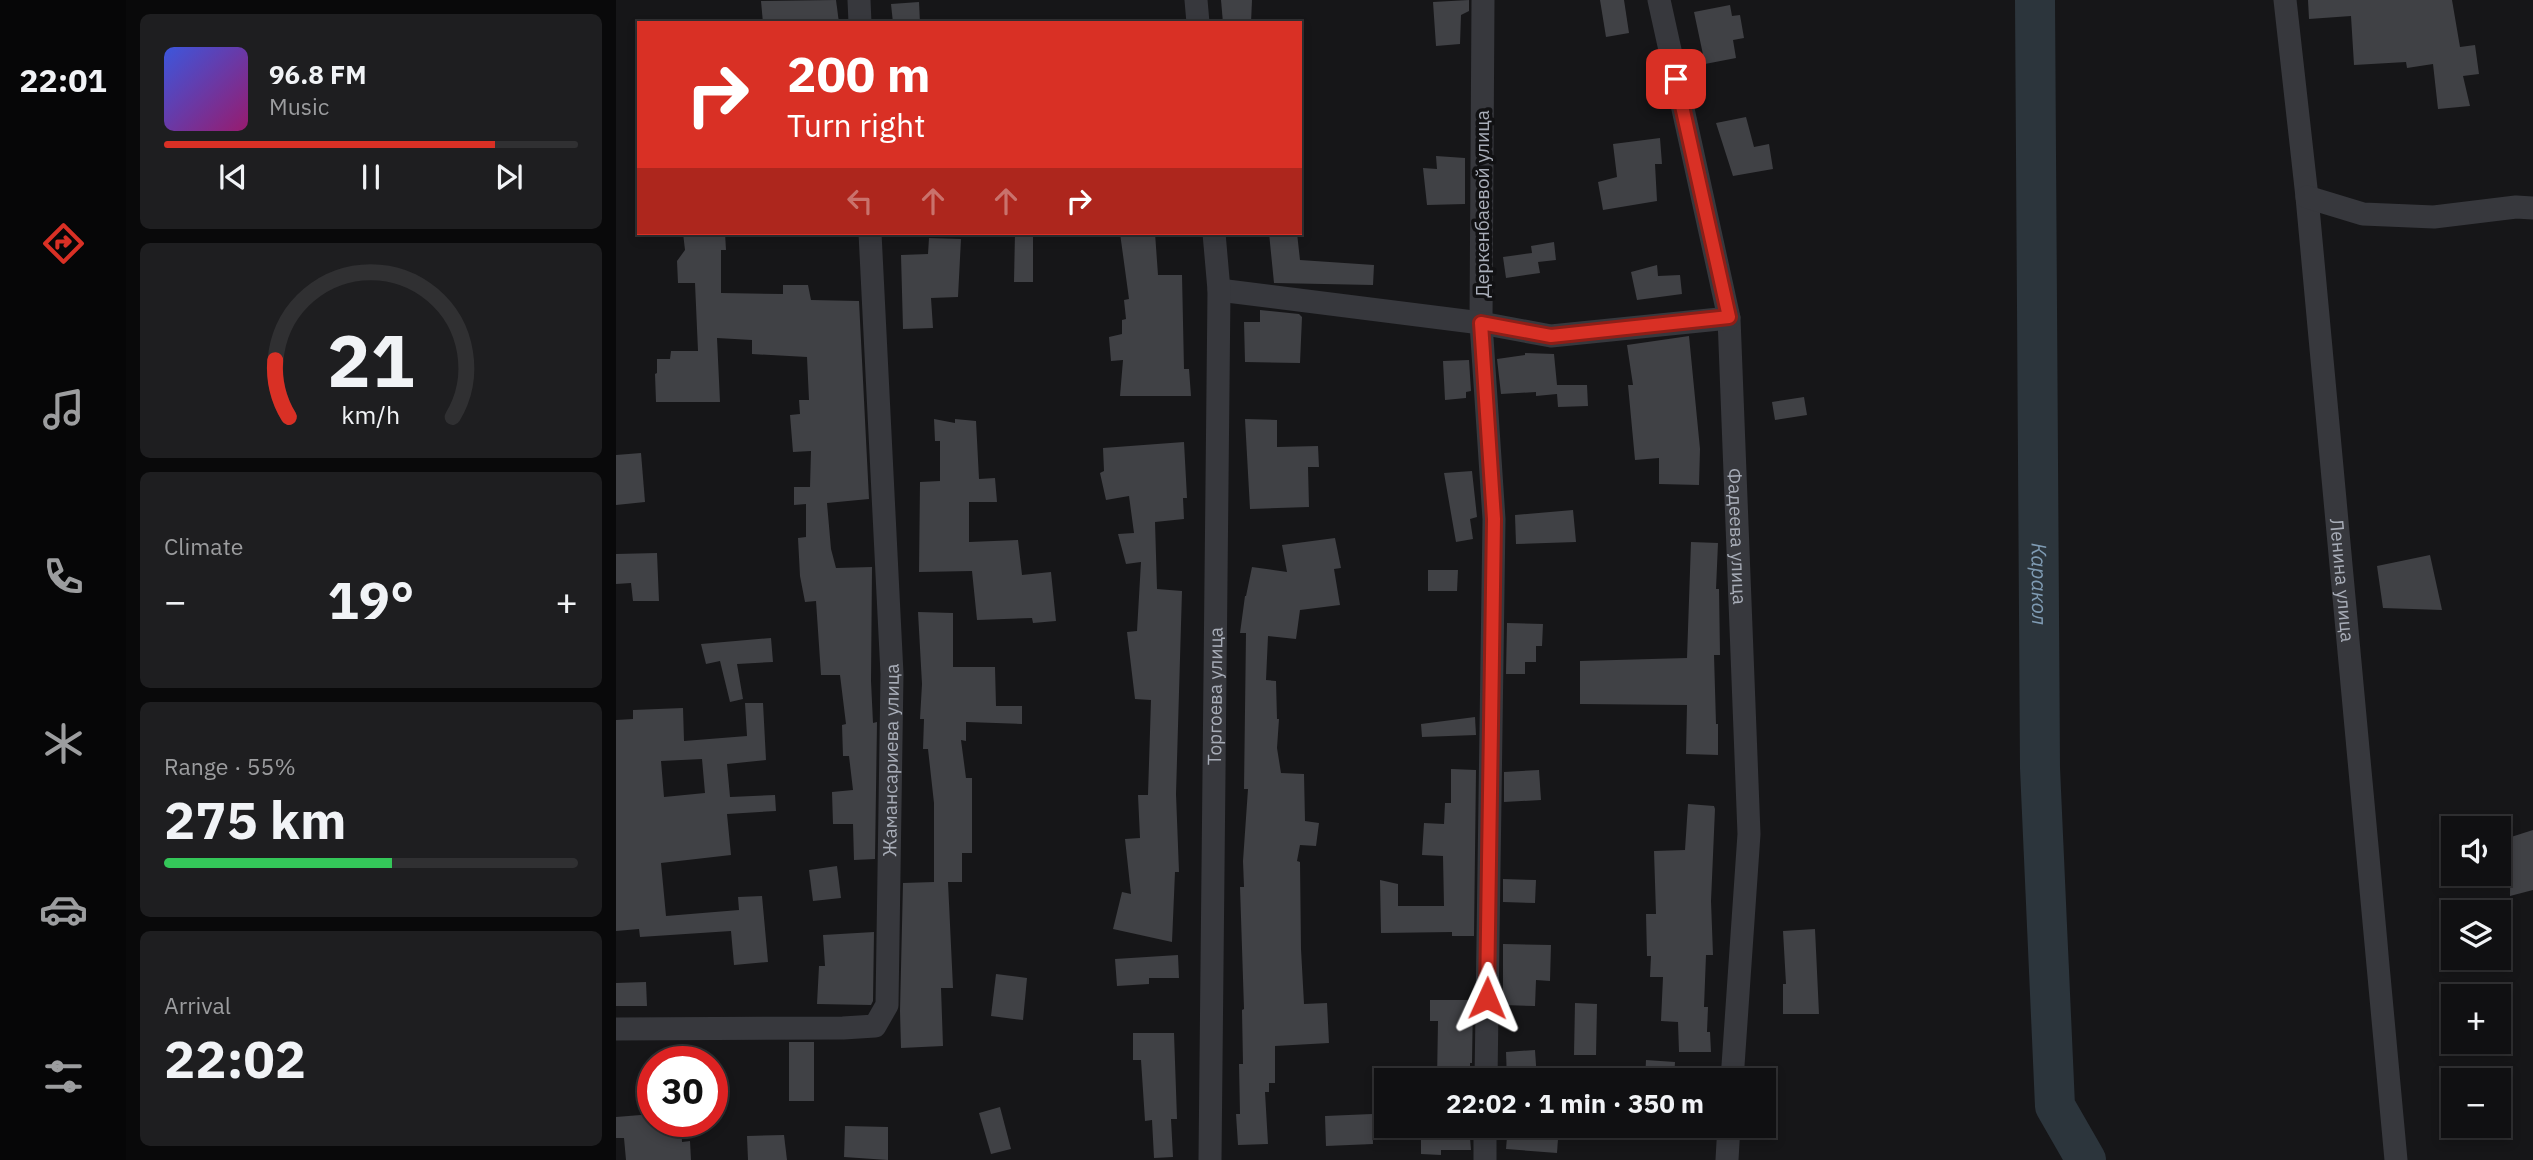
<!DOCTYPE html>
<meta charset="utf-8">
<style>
:root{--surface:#101012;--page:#1e1e20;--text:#f1f3f6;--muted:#9c9d9f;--line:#303032;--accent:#d93025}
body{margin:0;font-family:"IBM Plex Sans",sans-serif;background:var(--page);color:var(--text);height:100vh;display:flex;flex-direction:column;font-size:26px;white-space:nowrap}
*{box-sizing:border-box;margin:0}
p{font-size:23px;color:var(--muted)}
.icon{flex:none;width:38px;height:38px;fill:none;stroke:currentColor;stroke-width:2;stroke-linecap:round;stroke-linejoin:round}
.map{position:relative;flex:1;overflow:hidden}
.panel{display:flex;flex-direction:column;gap:14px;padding:14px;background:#09090a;width:490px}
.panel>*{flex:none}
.hud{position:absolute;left:21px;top:21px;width:665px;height:214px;border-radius:0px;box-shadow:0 4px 10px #0003,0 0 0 2px var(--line);background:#d93025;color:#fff;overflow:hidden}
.tools{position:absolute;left:1825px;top:816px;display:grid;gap:14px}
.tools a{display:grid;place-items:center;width:70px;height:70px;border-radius:0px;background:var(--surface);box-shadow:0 4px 10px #0003,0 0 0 2px var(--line);font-size:35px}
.speed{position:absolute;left:21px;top:1046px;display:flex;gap:14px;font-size:35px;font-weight:700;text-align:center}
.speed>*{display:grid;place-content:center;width:91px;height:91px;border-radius:50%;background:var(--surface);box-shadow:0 4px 10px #0003,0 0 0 2px var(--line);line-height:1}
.speed .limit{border:10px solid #d22;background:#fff;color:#111}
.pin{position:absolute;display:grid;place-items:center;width:60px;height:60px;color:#fff;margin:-30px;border-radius:14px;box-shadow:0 4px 10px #0006}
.me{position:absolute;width:77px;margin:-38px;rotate:1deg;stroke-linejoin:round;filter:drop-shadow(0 0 5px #0008)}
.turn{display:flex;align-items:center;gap:24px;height:147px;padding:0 35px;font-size:32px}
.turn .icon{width:91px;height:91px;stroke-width:2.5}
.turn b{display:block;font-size:49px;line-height:60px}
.lanes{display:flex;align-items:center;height:66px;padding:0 35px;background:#0003;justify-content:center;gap:35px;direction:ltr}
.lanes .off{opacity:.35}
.big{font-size:52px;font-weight:700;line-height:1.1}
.panel .widget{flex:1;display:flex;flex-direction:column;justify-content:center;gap:10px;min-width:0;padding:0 24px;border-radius:10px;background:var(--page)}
.panel .dial{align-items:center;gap:0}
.dial svg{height:182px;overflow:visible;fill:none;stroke:var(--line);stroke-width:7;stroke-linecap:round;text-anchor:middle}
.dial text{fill:var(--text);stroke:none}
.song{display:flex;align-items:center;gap:21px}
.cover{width:84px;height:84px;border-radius:10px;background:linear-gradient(135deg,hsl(230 70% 55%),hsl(320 70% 35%))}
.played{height:7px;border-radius:4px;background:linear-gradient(90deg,var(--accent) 80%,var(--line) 80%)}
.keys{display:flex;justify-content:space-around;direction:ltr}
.heat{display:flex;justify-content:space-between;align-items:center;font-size:38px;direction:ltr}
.charge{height:10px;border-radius:5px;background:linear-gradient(90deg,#34c759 55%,var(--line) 0)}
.trip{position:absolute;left:758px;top:1068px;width:402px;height:70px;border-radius:0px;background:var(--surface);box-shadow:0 4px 10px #0003,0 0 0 2px var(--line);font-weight:700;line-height:70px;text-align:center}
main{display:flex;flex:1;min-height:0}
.tabs{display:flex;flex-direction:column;width:126px;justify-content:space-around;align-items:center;background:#060607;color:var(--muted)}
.tabs .icon{width:49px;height:49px}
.tabs .selected{color:var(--accent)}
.tabs b{font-size:32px;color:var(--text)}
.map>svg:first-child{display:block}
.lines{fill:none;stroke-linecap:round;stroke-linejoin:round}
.river{stroke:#2c353c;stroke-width:40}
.building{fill:#404145;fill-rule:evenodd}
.minor{stroke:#37383d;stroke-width:23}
.route-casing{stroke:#8d1f18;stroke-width:18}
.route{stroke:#d93025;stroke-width:12}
.labels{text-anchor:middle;stroke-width:7;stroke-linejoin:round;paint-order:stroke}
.street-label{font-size:19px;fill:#a8adb8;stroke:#111113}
.water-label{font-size:21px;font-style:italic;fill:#7f9bb3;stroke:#111113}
</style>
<main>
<nav class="tabs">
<b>22:01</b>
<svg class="icon selected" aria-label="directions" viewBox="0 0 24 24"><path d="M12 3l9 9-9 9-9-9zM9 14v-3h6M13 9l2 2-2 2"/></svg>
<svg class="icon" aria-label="music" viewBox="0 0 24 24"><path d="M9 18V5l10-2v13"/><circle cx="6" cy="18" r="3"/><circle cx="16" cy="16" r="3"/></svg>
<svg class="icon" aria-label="phone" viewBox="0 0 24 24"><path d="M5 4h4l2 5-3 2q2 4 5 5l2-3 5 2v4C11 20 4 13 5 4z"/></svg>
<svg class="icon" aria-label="climate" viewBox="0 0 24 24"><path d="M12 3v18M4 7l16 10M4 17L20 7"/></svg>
<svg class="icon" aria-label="car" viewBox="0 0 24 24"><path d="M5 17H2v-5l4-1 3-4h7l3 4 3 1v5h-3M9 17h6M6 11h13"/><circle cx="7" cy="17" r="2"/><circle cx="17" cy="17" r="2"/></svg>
<svg class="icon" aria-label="filters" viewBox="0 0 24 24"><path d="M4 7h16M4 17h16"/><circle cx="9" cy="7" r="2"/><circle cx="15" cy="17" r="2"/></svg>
</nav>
<section class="panel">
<div class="widget">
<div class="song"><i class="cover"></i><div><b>96.8 FM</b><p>Music</p></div></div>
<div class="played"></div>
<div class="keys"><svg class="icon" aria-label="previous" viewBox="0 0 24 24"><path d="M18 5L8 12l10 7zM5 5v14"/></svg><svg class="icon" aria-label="pause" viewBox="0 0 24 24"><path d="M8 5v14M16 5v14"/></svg><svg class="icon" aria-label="next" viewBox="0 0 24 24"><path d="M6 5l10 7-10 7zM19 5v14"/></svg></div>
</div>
<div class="widget dial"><svg viewBox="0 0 100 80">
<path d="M14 69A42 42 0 1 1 86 69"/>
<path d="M14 69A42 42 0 0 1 8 44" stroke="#d93025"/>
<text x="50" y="56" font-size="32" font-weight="700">21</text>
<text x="50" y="72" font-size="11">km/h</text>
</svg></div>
<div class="widget"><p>Climate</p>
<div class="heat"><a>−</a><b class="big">19°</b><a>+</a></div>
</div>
<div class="widget"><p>Range · 55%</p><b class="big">275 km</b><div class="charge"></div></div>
<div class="widget"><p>Arrival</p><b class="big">22:02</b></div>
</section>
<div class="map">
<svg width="1917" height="1160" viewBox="0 0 1917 1160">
<rect width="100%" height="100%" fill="#161618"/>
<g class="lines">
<!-- river -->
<path class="river" id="s1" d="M 1419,0 L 1424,768 L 1439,1106 L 1470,1160"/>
</g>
<!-- building -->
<g class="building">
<path d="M 220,0 L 223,23 L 147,23 L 145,1 Z"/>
<path d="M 605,0 L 636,0 L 635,23 L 607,23 Z"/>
<path d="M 853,0 L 853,11 L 845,15 L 844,44 L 820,46 L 817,2 Z"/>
<path d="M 984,0 L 1008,0 L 1013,33 L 990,37 Z"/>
<path d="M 1692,0 L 1836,0 L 1844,47 L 1859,45 L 1863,74 L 1847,76 L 1854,106 L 1822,109 L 1817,64 L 1791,68 L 1790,62 L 1738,65 L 1735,16 L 1693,19 Z"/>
<path d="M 303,2 L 304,23 L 277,23 L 275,4 Z"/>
<path d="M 1114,5 L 1116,16 L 1124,15 L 1128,38 L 1117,40 L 1120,58 L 1089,64 L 1078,12 Z"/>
<path d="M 1130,117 L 1138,147 L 1153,144 L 1157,169 L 1117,176 L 1100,123 Z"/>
<path d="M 1044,138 L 1046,164 L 1039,164 L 1041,201 L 987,210 L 982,182 L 1001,177 L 997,144 Z"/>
<path d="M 820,156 L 849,158 L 849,204 L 811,205 L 807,168 L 821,169 Z"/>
<path d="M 67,233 L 109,233 L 110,250 L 105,250 L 105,293 L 167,294 L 167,285 L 192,285 L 195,300 L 243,301 L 253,499 L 211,503 L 215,549 L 220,568 L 256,567 L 255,681 L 257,723 L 261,722 L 259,859 L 238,860 L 237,824 L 217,824 L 216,792 L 237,790 L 233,756 L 227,756 L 226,725 L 230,724 L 224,675 L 205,675 L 200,601 L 189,602 L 184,576 L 182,538 L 190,537 L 190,504 L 178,505 L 178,487 L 194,487 L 195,451 L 177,452 L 174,415 L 184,414 L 183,400 L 193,400 L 191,357 L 136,354 L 136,340 L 101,338 L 104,402 L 40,402 L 39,374 L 41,373 L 41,359 L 54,359 L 55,351 L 82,351 L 79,283 L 62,283 L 61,261 L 69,250 Z"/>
<path d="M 399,233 L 417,233 L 417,282 L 398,282 Z"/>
<path d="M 504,233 L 539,233 L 542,275 L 566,275 L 568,369 L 573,369 L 575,396 L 504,396 L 507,360 L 495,361 L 493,337 L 506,334 L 506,320 L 510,319 L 508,300 L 513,299 Z"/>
<path d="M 653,233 L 681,233 L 684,260 L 758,265 L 757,285 L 658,283 Z"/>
<path d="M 313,238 L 345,239 L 342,297 L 315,298 L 317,328 L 287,329 L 285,255 L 312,254 Z"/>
<path d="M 938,242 L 940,260 L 922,262 L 924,273 L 890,278 L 887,257 L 916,253 L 915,246 Z"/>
<path d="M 1041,265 L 1042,276 L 1064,275 L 1066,294 L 1021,300 L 1015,272 Z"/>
<path d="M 644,310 L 683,314 L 686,317 L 684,363 L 629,362 L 628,322 L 644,322 Z"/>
<path d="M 1073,336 L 1084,449 L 1083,485 L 1043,484 L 1043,458 L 1019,460 L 1012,385 L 1017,385 L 1011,345 Z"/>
<path d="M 909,353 L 938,354 L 941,385 L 971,385 L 972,406 L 942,407 L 941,394 L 920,396 L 920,392 L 885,394 L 881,359 L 909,355 Z"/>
<path d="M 853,360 L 855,391 L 850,392 L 850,398 L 829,400 L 827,361 Z"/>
<path d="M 1188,397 L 1191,415 L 1159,420 L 1156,402 Z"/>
<path d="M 318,419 L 339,423 L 339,419 L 360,421 L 363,479 L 379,478 L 381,502 L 353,502 L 353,542 L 402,540 L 406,575 L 435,572 L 440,621 L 417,623 L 416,618 L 361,620 L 356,571 L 303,572 L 304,482 L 324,481 L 324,441 L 319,441 Z"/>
<path d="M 629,419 L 661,420 L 661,447 L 702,446 L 703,467 L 692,467 L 693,507 L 634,509 Z"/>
<path d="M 568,442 L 571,498 L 567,498 L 568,519 L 539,522 L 541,589 L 566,591 L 560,794 L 563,872 L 559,872 L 556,942 L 497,929 L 506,892 L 515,894 L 509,839 L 524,838 L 522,795 L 532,795 L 535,700 L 519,699 L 511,632 L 521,631 L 525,562 L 510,564 L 502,534 L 518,533 L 513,496 L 490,500 L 484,473 L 488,471 L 487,448 Z"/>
<path d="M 25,453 L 29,502 L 0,505 L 0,455 Z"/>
<path d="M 856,471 L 861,517 L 854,519 L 857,539 L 840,542 L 828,473 Z"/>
<path d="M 957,510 L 960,542 L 900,544 L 899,515 Z"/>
<path d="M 719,538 L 725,568 L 718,569 L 724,605 L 684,610 L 680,639 L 652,636 L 650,680 L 660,681 L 661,719 L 663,719 L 661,748 L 665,773 L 688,774 L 689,821 L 703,823 L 700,846 L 684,845 L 681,861 L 684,862 L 685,949 L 688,1004 L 711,1003 L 713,1043 L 659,1046 L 659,1083 L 653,1083 L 653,1092 L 649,1092 L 652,1144 L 622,1145 L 620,1114 L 624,1114 L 623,1064 L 627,1064 L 626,1010 L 628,1009 L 624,887 L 628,887 L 627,861 L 632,789 L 628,789 L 630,633 L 624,633 L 629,596 L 630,596 L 636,567 L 671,572 L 666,545 Z"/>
<path d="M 1075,542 L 1102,543 L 1100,589 L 1103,589 L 1104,655 L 1098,655 L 1100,724 L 1102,724 L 1102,755 L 1070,754 L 1071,705 L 964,704 L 964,661 L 1071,658 Z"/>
<path d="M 41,553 L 43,601 L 17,601 L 15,583 L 0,584 L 0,554 Z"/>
<path d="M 1814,555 L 1826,610 L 1767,608 L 1761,566 Z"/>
<path d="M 812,570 L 842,570 L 841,591 L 812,591 Z"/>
<path d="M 302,612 L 337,613 L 337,667 L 379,667 L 380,706 L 406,706 L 406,724 L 350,722 L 350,741 L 345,740 L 350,778 L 356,778 L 356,853 L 346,853 L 346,882 L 332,882 L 337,988 L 325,988 L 327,1046 L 285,1048 L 284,1011 L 287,883 L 318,882 L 318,803 L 312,749 L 307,749 L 308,719 L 304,719 L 306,684 Z"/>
<path d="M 891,623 L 927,624 L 926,646 L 920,646 L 920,662 L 909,662 L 909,674 L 890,674 Z"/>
<path d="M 155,638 L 157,662 L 121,664 L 127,699 L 114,702 L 104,661 L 90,664 L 85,644 Z"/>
<path d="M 129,703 L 147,703 L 150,760 L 111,764 L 114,797 L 159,795 L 160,811 L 111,814 L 115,855 L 45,863 L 50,916 L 123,910 L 122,897 L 146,896 L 152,962 L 118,965 L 115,931 L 24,937 L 23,929 L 0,931 L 0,720 L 17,719 L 17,710 L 67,708 L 68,741 L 131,736 ZM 86,759 L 89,793 L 48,797 L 45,761 Z"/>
<path d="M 859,717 L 860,735 L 806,737 L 805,724 Z"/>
<path d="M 835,769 L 860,770 L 858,936 L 836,936 L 836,932 L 765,933 L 764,880 L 782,884 L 782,906 L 828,906 L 827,856 L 806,855 L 808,823 L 828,824 L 829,803 L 835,803 Z"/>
<path d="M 923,770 L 925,800 L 888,802 L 888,772 Z"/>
<path d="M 1072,804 L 1098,806 L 1099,809 L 1095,901 L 1097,955 L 1090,955 L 1088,1007 L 1092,1007 L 1091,1032 L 1094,1032 L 1095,1052 L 1063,1052 L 1062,1022 L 1045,1021 L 1047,977 L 1034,977 L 1035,956 L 1031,956 L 1030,914 L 1040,914 L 1038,851 L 1069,850 Z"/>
<path d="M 1917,830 L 1917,890 L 1894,896 L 1895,837 Z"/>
<path d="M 221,866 L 225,898 L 197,901 L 193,870 Z"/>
<path d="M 887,879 L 920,880 L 919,903 L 887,902 Z"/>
<path d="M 1199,929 L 1203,1014 L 1167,1014 L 1167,984 L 1170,984 L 1167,931 Z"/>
<path d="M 258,932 L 257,1001 L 255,1005 L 201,1004 L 203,966 L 209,966 L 207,935 Z"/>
<path d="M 887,944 L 935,945 L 934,981 L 920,980 L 919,1006 L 887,1005 Z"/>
<path d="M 562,955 L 563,978 L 533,978 L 533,984 L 501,986 L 499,959 Z"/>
<path d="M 380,974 L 411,978 L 407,1020 L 375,1016 Z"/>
<path d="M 30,982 L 31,1006 L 0,1006 L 0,983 Z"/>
<path d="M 814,1000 L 857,1000 L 856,1063 L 854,1063 L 854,1080 L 821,1080 L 822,1021 L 814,1021 Z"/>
<path d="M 959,1003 L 981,1004 L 980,1055 L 958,1055 Z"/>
<path d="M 517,1033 L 558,1033 L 561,1119 L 555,1119 L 557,1157 L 538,1158 L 536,1120 L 529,1121 L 525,1060 L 517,1060 Z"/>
<rect x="173" y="1042" width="25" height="59"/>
<path d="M 919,1050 L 921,1080 L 891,1080 L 890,1052 Z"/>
<path d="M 1030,1060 L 1059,1062 L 1058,1080 L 1029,1080 Z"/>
<path d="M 384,1107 L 395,1149 L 375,1154 L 363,1113 Z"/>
<path d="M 37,1114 L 37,1122 L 65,1122 L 66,1142 L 74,1141 L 75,1160 L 10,1160 L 8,1138 L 0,1138 L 0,1117 Z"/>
<path d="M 756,1114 L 757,1144 L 710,1146 L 709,1116 Z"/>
<path d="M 805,1125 L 853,1125 L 855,1150 L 825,1150 L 825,1155 L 805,1154 Z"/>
<path d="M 892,1125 L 943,1125 L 941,1153 L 890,1149 Z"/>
<path d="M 229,1126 L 272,1127 L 272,1160 L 228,1157 Z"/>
<path d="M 168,1135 L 171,1160 L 132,1160 L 131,1136 Z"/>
</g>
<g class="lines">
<!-- minor -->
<g class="minor">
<path d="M 243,0 L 244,23"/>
<path d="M 580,0 L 582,23"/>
<path d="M 867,0 L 865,323 L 878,519 L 870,1080"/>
<path id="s2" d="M 1043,0 L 1113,318 L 1133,834 L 1116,1080"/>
<path id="s3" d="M 1669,0 L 1691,197 L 1780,1160"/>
<path d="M 1691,197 L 1747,214 L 1818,217 L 1900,207 L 1917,208"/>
<path d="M 603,290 L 865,323 L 935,336 L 1113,318"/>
<path id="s4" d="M 0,1029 L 227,1028 L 259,1026 L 271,1005 L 276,674 L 254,233"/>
<path id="s5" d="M 594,1160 L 603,290 L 598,233"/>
<path d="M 869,1160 L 869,1125"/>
<path d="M 1111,1160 L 1113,1125"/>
</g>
</g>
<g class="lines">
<defs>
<path id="route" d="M 871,998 L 878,519 L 865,323 L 935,336 L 1113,317 L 1060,79"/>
</defs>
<!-- route casing -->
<use href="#route" class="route-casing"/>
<!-- route -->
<use href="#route" class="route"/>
</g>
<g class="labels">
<!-- street labels -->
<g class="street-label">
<text transform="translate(866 204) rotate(-90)" y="7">Деркенбаевой улица</text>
<text dy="7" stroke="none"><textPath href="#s2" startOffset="544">Фадеева улица</textPath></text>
<text dy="7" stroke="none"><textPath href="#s3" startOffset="583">Ленина улица</textPath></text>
<text dy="7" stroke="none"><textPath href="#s5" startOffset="464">Торгоева улица</textPath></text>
<text dy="7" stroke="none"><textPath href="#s4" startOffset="528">Жамансариева улица</textPath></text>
</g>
<!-- water labels -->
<g class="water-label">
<text dy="7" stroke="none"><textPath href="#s1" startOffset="584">Каракол</textPath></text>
</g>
</g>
</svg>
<div class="tools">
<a><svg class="icon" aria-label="sound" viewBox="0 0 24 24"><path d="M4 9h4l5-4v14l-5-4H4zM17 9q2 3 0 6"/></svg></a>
<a><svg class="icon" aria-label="layers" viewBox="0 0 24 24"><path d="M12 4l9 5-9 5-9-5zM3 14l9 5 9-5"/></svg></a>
<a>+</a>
<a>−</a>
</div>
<div class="speed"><div class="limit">30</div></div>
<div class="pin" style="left:1060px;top:79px;background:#d93025"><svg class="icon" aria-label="arrive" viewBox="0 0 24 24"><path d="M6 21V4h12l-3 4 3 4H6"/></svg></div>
<svg class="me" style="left:871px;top:998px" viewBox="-20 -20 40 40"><path d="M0-17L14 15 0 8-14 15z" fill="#d93025" stroke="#fff" stroke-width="4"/></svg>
<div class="trip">22:02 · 1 min · 350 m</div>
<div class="hud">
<div class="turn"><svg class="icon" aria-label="right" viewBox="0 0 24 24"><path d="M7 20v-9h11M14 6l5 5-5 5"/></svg><div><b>200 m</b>Turn right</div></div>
<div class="lanes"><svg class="icon off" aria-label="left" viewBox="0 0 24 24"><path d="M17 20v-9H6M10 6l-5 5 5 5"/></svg><svg class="icon off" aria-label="ahead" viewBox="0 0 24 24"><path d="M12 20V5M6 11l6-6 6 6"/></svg><svg class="icon off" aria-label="ahead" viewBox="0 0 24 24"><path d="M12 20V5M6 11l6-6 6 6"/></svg><svg class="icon" aria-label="right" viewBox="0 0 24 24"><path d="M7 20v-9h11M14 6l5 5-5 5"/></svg></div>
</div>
</div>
</main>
